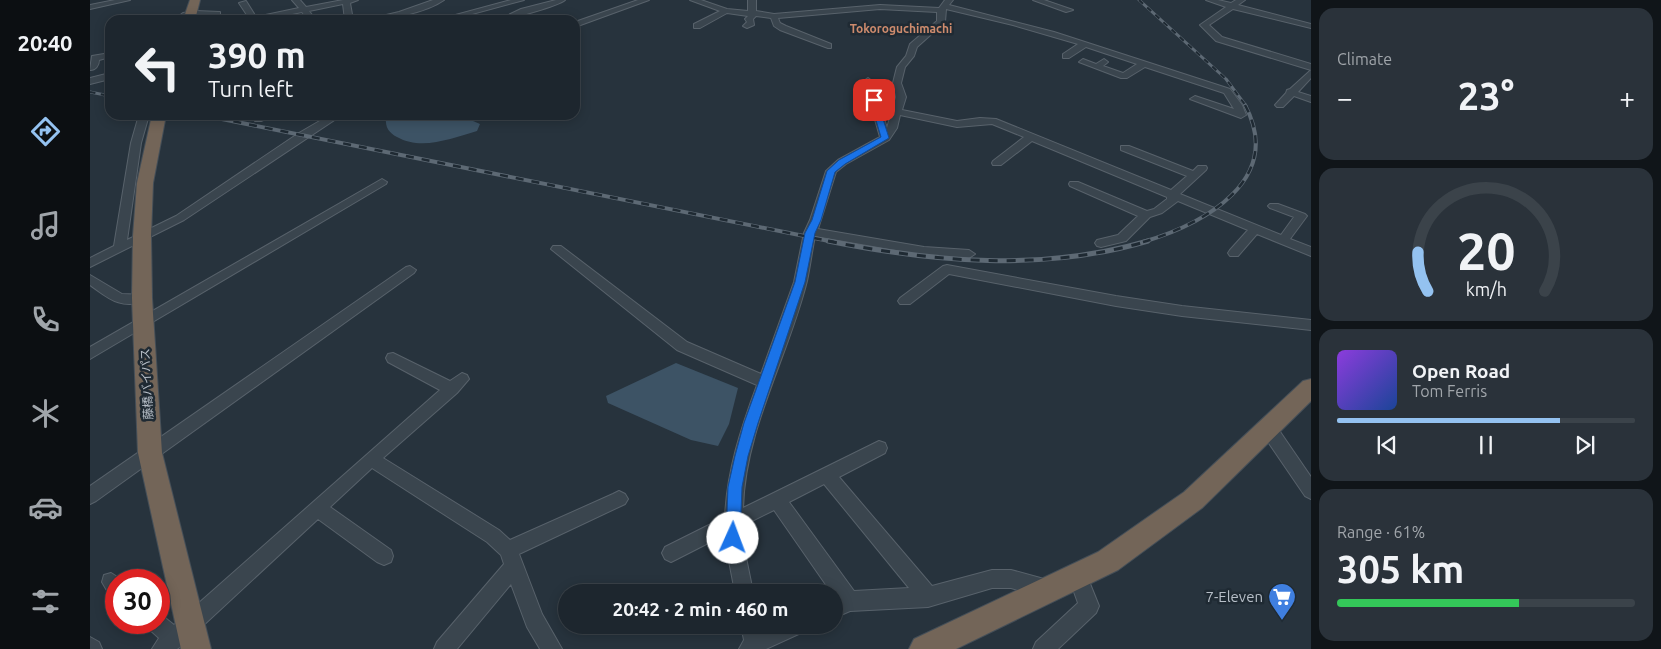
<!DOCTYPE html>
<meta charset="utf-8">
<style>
:root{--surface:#1d262e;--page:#2a323a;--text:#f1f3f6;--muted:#a0a5aa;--line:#3b434a;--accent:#94c2f0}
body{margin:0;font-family:Ubuntu,"Noto Sans JP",sans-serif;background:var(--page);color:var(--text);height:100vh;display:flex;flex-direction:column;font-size:19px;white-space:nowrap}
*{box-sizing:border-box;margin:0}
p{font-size:16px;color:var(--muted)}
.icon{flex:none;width:28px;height:28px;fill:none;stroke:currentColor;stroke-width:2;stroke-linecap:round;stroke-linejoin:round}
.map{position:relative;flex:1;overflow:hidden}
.side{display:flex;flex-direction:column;gap:8px;padding:8px;background:#101519;width:350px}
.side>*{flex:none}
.guide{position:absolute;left:15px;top:15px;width:475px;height:105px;border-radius:15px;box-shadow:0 2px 12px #0003,0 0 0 1px var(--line);background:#1d262e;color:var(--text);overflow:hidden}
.speed{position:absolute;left:15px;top:569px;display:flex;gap:10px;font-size:25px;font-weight:700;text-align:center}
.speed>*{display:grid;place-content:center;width:65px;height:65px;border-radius:50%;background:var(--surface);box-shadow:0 2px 12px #0003,0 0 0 1px var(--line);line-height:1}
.speed .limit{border:8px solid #d22;background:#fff;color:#111}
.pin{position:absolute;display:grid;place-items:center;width:42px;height:42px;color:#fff;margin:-21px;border-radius:10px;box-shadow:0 2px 8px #0006}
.me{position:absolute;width:55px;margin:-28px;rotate:2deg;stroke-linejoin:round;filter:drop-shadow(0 0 4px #0008)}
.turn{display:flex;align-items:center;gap:18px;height:105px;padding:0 20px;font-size:22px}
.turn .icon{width:65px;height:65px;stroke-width:2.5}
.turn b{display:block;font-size:35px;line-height:42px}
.big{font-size:38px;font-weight:600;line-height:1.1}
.side .widget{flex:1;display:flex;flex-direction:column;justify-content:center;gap:8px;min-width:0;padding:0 18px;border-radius:15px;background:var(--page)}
.side .dial{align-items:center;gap:0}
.dial svg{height:130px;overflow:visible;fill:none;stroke:var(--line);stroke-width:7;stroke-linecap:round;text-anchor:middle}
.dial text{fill:var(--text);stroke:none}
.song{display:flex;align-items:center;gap:15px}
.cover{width:60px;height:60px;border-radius:8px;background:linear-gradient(135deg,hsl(270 70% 55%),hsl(220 70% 35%))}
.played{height:5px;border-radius:2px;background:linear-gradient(90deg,var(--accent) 75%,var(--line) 75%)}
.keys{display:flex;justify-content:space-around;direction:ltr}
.heat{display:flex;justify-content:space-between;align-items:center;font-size:28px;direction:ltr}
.charge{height:8px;border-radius:4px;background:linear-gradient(90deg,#34c759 61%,var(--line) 0)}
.trip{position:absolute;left:468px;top:584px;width:285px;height:50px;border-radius:25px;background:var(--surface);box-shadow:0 2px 12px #0003,0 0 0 1px var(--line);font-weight:600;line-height:50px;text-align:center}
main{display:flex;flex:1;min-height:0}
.menu{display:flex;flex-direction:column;width:90px;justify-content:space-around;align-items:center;background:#0c0f12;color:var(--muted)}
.menu .icon{width:35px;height:35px}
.menu .selected{color:var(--accent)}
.menu b{font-size:22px;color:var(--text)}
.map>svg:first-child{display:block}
.water{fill:#3d5365}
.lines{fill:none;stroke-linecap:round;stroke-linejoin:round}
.minor-casing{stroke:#58626b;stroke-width:2}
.highway-casing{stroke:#454f58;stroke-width:2}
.minor{fill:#3a454e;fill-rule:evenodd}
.highway{fill:#736558;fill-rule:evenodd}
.rail-far2-casing{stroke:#5d6974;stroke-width:3}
.rail-far1-casing{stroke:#5d6974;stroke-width:4}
.rail-casing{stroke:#5d6974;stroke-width:5}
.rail-far2{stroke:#1f2a33;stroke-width:2;stroke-dasharray:5.5;stroke-linecap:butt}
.rail-far1{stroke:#1f2a33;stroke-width:2.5;stroke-dasharray:8;stroke-linecap:butt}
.rail{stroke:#1f2a33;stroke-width:3;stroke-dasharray:9;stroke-linecap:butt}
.route{fill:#1a73e8;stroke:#114b97}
.labels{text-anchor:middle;stroke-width:5;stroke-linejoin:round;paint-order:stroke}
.far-quarter-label{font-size:12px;font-weight:bold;fill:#cd8b6d;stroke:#1f2a33}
.street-label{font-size:12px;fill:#b7bfc8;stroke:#1f2a33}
.near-poi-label{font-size:15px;fill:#b7bfc8;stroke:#1f2a33;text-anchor:end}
</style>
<main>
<nav class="menu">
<b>20:40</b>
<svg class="icon selected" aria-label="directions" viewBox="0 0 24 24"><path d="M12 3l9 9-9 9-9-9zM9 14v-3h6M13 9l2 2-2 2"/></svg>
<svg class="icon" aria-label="music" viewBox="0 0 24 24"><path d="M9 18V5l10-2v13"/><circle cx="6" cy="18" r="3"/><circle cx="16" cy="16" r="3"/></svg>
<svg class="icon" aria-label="phone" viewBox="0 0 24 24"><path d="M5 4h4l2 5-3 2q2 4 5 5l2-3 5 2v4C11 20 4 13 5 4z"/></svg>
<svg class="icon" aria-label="climate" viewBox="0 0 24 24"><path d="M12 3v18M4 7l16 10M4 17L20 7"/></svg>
<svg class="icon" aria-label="car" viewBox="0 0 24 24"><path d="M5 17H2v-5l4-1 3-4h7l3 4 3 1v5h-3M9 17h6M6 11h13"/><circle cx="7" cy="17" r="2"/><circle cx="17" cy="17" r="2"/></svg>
<svg class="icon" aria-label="filters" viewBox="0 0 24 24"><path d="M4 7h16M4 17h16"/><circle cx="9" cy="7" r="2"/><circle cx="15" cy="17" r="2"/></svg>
</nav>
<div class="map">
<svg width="1221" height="649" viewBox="0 0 1221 649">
<rect width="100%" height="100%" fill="#27333d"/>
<!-- water -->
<g class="water">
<path d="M 305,115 L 369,115 L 390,124 L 387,131 C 362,138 332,151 307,137 C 299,133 295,127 296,118 Z"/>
<path d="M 586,363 L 648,388 L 639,424 L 628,446 L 601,440 L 518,403 L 516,396 Z"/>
</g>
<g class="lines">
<defs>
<g id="minor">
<path d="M 25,0 L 40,0 L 0,9 L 0,5 Z"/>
<path d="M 202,0 L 210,0 L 216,7 L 253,0 L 268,0 L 260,3 L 263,20 L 255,20 L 253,4 L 219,11 L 226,20 L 218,20 L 212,12 L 172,20 L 156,20 L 159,18 L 149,3 L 156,1 L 166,17 L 209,8 Z"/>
<path d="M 343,0 L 354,0 C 336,13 297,20 275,20 L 309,12 Z"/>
<path d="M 421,0 L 434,0 L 360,20 L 347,20 Z"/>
<path d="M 466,0 L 475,0 C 468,6 418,20 408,20 L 431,9 Z"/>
<path d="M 548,0 L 559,0 L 485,27 L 485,22 Z"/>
<path d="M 600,0 L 611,0 L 637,9 L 658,11 L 658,0 L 666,0 L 666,11 L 684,14 L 790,5 L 849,8 L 855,0 L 863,0 L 859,5 L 964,32 L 1140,89 L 1152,105 L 1156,115 L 1151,118 L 1100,99 L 1105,96 L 1144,109 L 1134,93 L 1055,67 L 1037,78 L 1031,78 L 989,62 L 993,59 L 1006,64 L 1014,59 L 1018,62 L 1013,66 L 1033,73 L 1047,64 L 996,47 L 979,58 L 973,58 L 973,54 L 988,44 L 923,25 L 856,9 L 855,22 L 827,47 L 824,56 L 815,67 L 811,83 L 816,97 L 812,110 L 867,121 L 890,118 L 906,119 L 1081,190 L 1097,176 L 1031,150 L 1031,146 L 1039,146 L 1103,171 L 1108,166 L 1116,166 L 1117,168 L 1116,170 L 1090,194 L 1191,235 L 1204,217 L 1180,208 L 1178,206 L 1180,204 L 1188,204 L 1215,214 L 1217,216 L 1200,239 L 1221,247 L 1221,256 L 1167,234 L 1148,256 L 1140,256 L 1138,253 L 1140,250 L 1158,230 L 1088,201 L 1072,213 L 1060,217 L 1036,241 L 1011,247 L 1007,246 L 1005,243 L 1007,240 L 1028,235 L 1048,216 L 980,186 L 979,184 L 980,182 L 988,182 L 1057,211 L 1064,209 L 1077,199 L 1077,197 L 942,141 L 911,165 L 903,165 L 902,163 L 903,161 L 934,137 L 902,124 L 867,127 L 810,115 L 807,128 L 799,140 L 756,164 L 746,172 L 728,229 L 834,247 L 879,250 L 885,254 L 879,258 L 834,255 L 725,236 C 722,251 720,267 717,281 C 698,357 655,429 653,508 L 789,441 L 795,443 L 797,448 L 795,453 L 749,477 L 842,586 L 902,570 L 921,570 L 965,582 L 968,589 L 965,596 L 958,598 L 921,588 L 902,588 L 838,607 L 760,611 L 744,618 L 744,592 L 741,592 L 684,510 L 652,526 L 652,538 L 663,592 L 645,592 L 634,535 L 587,559 L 581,562 L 575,559 L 572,553 L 575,547 L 635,517 C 637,471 651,428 667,385 L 587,350 L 461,249 L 463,246 L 471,246 L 597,342 L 671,374 L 704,282 L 714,233 L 720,220 L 736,171 L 748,160 L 790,137 L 774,81 L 778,78 L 782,81 L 797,128 L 806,97 L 803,83 L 807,67 L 816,56 L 820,44 L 847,21 L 847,12 L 790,9 L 688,18 L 690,23 L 696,26 L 741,44 L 741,48 L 738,48 L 690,30 L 684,26 L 681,18 L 666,16 L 663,19 L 664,25 L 657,28 L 653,26 L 657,22 L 655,19 L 658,16 L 637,13 L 610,28 L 604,28 L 604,24 L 630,11 ZM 734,484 L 819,588 L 764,591 L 699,502 Z"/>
<path d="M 943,0 L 954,0 L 983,10 L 976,12 Z"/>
<path d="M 1116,0 L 1128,0 L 1141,3 L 1146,0 L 1155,0 L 1148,5 L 1221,24 L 1221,28 L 1143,9 L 1119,25 L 1132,37 L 1221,64 L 1221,70 L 1126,41 L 1110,25 L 1136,7 Z"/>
<path d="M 106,11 L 130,12 L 130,20 L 122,20 L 123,16 C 116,15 108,14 101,16 C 94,18 91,20 84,20 L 93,13 Z"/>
<path d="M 20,53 L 20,57 L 9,60 C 9,65 6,70 0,70 L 2,56 Z"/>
<path d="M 1221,70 L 1221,78 L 1208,92 L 1221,96 L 1221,102 L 1204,96 L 1193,107 L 1187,107 L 1185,105 L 1196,93 L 1197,90 L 1200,89 Z"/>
<path d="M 20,73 L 20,79 L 0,84 L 0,78 Z"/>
<path d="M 49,115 L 59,115 L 51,143 L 37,240 L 86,216 L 209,133 L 240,115 L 252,115 L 94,220 L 0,267 L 0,258 L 24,246 L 41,143 Z"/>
<path d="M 170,115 L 184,115 L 171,121 L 165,121 L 165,117 Z"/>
<path d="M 286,115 L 296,115 L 297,117 L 292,120 L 289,119 Z"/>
<path d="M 292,179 L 297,182 L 296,184 L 0,359 L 0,347 Z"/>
<path d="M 857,265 L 1026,296 L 1092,306 L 1221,320 L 1221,330 L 1092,316 L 1026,306 L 859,274 L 820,304 L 810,304 L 808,301 L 810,298 L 853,266 Z"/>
<path d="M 320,266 L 326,270 L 324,273 L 6,501 L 0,504 L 0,486 L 316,267 Z"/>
<path d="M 0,275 L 32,294 L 57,295 L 59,298 L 57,301 C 30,309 21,300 0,285 Z"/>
<path d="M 303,353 L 360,381 L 372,373 L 377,375 L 379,379 L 367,393 L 293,458 L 409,530 L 420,540 L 523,494 L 529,491 L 535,494 L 538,499 L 535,504 L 429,554 L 452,614 L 472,649 L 450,649 L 437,627 L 421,584 L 367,649 L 344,649 L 347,642 L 414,564 L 411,555 L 397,542 L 282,468 L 240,507 L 301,550 L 303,556 L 301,562 L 294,565 L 287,562 L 228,519 L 91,646 L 87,649 L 62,649 L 69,638 L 59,629 L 56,622 L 69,622 L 69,613 L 84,625 L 350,390 L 298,362 L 296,358 L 298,354 Z"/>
<path d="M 1178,422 L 1184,423 L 1221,477 L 1221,499 L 1215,496 L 1172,433 L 1170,428 L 1172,423 Z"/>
<path d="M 987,566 L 994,569 L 1009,606 L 1006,613 L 968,649 L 943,649 L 946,642 L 988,603 L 978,575 L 980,569 Z"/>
<path d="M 21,573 L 32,580 L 26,580 L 26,596 L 19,594 L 12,582 L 14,575 Z"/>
<path d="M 651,625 L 671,625 L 672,630 L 683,625 L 716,625 L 713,632 L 676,649 L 649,649 L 654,640 Z"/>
<path d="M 0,637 L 9,642 L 12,649 L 0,649 Z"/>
</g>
<g id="highway">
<path d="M 100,0 L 110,0 L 105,20 L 93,20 Z"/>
<path d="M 62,115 L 76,115 L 63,183 L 61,236 L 62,298 L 72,453 L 121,649 L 91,649 L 48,453 L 42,298 L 43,236 L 47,183 Z"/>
<path d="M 1221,379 L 1221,401 L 1112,508 L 1028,570 L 866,649 L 819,649 L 824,639 L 1008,552 L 1094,492 L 1213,381 Z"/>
</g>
</defs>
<!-- minor casing -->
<use href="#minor" class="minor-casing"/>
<!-- highway casing -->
<use href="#highway" class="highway-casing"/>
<!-- minor -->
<use href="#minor" class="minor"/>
<!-- highway -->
<use href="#highway" class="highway"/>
<defs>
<g id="rail-far2">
<path d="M 1049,0 L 1136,79 L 1156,106"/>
<path d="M 0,92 L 20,96"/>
</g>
<g id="rail-far1">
<path d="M 112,115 L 744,242"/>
<path d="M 1053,242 C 1114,224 1195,180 1155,105"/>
</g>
<path id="rail" d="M 738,241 C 843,262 953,272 1058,241"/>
</defs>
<!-- rail-far2 casing -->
<use href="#rail-far2" class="rail-far2-casing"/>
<!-- rail-far1 casing -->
<use href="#rail-far1" class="rail-far1-casing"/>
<!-- rail casing -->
<use href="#rail" class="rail-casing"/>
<!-- rail-far2 -->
<use href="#rail-far2" class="rail-far2"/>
<!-- rail-far1 -->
<use href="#rail-far1" class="rail-far1"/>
<!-- rail -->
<use href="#rail" class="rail"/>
</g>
<!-- route -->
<path class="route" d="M 784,98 L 787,100 L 799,138 L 755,164 L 745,172 L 731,220 L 725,233 L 715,282 L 668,423 L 658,456 L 652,487 L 650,538 L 648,543 L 643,545 L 638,543 L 636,538 L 638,487 L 645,456 L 654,423 L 705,282 L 715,233 L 722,220 L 737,171 L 749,160 L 791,137 L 780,100 Z"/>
<!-- icons -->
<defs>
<symbol id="supermarket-pin" viewBox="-11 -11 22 30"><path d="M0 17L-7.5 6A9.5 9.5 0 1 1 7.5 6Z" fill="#3f7fe0" stroke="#1f2a33"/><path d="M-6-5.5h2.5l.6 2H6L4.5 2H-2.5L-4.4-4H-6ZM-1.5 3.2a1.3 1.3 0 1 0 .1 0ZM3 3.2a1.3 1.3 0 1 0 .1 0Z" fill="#fff"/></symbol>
</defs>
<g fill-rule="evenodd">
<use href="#supermarket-pin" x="1176" y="581" width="32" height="43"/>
</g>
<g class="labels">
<!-- far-quarter labels -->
<g class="far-quarter-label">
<text x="811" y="33">Tokoroguchimachi</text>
</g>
<!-- street labels -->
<g class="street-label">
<text transform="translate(57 384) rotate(-93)" y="4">藤橋バイパス</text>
</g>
<!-- near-poi labels -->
<g class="near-poi-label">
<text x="1173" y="602">7-Eleven</text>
</g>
</g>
</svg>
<div class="speed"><div class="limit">30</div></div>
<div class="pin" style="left:784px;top:100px;background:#d93025"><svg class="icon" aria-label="arrive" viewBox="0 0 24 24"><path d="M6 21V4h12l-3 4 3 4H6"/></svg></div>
<svg class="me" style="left:643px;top:538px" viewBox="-20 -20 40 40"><circle r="19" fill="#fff"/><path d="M0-13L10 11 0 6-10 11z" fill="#1a73e8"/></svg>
<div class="trip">20:42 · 2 min · 460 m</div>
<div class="guide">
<div class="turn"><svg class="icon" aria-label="left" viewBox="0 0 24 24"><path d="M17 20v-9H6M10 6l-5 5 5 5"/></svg><div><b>390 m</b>Turn left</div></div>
</div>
</div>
<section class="side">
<div class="widget"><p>Climate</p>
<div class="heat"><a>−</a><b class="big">23°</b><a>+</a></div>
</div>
<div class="widget dial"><svg viewBox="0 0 100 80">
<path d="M14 69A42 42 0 1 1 86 69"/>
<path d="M14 69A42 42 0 0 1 8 45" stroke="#94c2f0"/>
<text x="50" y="56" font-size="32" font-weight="700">20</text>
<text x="50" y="72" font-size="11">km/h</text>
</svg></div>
<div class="widget">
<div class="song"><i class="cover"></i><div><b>Open Road</b><p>Tom Ferris</p></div></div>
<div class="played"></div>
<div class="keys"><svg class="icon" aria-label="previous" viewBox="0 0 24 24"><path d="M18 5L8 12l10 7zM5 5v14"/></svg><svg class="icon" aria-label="pause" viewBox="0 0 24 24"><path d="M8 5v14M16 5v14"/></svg><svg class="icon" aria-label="next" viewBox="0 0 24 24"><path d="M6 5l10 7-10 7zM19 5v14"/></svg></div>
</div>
<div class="widget"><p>Range · 61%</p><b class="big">305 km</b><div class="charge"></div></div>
</section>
</main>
